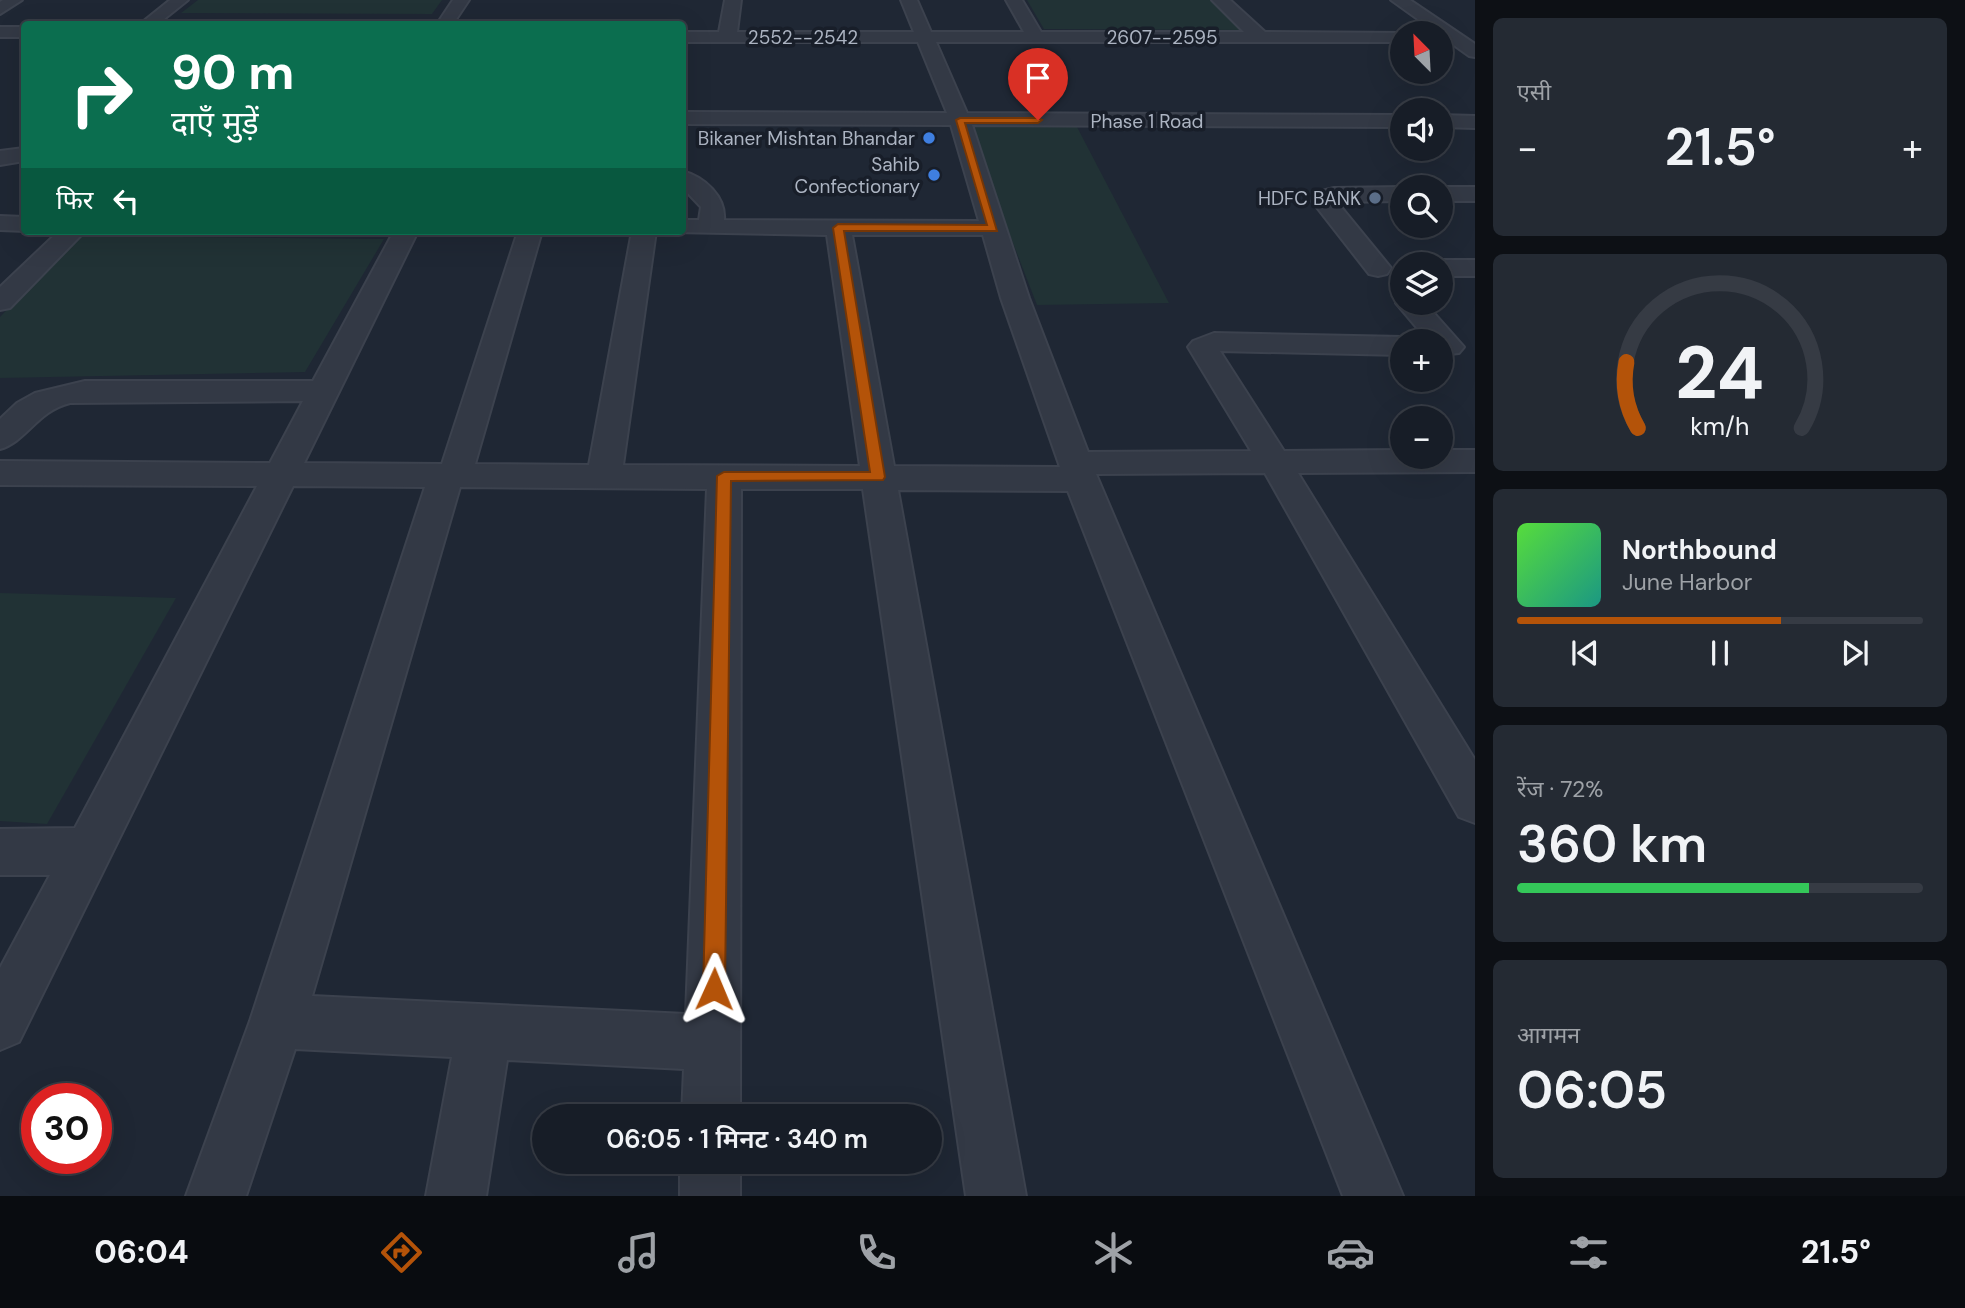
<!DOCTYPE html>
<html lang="hi">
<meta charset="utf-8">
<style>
:root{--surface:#171d27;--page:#242a33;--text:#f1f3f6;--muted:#9ea2a7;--line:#363b44;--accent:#b45309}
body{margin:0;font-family:"DM Sans","Noto Sans Devanagari",sans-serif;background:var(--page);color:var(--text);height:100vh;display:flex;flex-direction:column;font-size:26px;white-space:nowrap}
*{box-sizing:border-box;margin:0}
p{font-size:23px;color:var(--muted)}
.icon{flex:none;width:38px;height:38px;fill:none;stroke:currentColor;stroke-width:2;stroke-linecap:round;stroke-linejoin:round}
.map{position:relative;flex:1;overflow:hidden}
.panel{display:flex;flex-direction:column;gap:18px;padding:18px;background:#0d1015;width:490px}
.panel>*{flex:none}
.guide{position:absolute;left:21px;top:21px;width:665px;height:214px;border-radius:7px;box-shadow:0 7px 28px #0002,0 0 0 2px var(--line);background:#0b6e4f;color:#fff;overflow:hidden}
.needle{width:46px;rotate:336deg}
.controls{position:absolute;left:1390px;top:21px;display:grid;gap:14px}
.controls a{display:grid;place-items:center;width:63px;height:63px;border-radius:50%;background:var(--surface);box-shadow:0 7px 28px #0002,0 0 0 2px var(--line);font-size:35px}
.speed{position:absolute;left:21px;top:1083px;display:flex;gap:14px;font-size:35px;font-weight:700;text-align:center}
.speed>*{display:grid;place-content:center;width:91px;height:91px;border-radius:50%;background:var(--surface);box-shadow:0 7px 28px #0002,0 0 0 2px var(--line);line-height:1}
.speed .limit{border:10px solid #d22;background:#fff;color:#111}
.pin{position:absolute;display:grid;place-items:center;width:60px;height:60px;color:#fff;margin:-72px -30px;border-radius:50% 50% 50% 0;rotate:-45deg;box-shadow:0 0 7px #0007}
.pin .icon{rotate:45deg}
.me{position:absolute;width:77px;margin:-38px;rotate:1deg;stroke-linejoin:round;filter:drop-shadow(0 0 5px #0008)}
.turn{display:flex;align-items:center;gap:24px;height:147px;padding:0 35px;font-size:32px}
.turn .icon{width:91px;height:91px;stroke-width:2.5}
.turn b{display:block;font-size:49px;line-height:60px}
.then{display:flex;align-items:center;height:66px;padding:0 35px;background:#0003;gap:14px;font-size:26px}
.big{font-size:52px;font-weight:600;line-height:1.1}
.panel .card{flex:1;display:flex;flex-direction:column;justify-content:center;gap:10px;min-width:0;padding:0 24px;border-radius:10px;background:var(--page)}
.panel .dial{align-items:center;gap:0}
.dial svg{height:182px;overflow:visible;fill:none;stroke:var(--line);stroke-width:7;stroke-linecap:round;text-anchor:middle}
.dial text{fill:var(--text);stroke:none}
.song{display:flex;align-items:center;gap:21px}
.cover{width:84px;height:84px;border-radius:10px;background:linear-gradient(135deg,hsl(110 70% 55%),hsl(170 70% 35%))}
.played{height:7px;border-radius:4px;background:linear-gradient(90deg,var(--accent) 65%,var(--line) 65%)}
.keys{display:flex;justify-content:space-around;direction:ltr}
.heat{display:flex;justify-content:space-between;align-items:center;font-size:38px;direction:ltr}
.charge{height:10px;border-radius:5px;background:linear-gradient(90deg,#34c759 72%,var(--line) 0)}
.trip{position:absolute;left:532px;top:1104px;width:410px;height:70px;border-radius:35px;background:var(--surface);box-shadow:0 7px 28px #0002,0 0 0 2px var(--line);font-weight:600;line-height:70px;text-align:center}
.menu{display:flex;height:112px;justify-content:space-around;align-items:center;background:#090c10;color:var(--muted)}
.menu .icon{width:49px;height:49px}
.menu .on{color:var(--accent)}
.menu b{font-size:32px;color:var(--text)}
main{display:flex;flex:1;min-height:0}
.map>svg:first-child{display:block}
.green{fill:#213235}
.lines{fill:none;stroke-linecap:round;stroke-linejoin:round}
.minor-casing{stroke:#3c424e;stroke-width:4}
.minor{fill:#333945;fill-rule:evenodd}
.route{fill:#b45309;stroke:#753606;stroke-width:2}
.shop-dot{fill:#3f7fe0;stroke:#181e29;stroke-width:2.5}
.service-dot{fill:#5c6f8a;stroke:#181e29;stroke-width:2.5}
.labels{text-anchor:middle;stroke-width:7;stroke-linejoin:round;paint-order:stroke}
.far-street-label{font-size:19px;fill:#acb4c2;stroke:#181e29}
.far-poi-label{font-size:19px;fill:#acb4c2;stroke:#181e29;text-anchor:end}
</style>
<main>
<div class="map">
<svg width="1475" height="1196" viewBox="0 0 1475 1196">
<rect width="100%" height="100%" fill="#1f2734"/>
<!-- green -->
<g class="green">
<path d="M 198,0 L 442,0 L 432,14 L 181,13 Z"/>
<path d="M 1027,0 L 1212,0 L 1245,30 L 1044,29 Z"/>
<path d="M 968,127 L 1077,127 L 1169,303 L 1037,305 Z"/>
<path d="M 78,236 L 384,239 L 305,372 L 0,378 L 0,317 Z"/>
<path d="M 0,593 L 176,598 L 47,824 L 0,821 Z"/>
</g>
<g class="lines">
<defs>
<g id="minor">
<path d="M 3,0 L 22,0 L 0,14 L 0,2 Z"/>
<path d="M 170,0 L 188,0 L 158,24 L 140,24 Z"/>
<path d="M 453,0 L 469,0 L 453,24 L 437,24 Z"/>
<path d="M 725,0 L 741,0 L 737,32 L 914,32 L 901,0 L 917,0 L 931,32 L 1024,32 L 1006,0 L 1022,0 L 1041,32 L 1244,32 L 1212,0 L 1230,0 L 1265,32 L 1408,33 L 1402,33 L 1402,42 L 936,42 L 967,113 L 1402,115 L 1402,127 L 972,125 L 1029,298 L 1088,452 L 1251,451 L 1188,347 L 1193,341 L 1214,333 L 1402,337 L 1413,341 L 1402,341 L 1402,355 L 1220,351 L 1284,451 L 1402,450 L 1402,457 L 1440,457 L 1440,450 L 1475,450 L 1475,472 L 1298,473 L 1475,760 L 1475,823 L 1459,817 L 1265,473 L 1096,474 L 1403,1196 L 1343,1196 L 1068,491 L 898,490 L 1026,1196 L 966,1196 L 863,489 L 741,489 L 740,1116 L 682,1116 L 684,1069 L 507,1060 L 486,1196 L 426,1196 L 452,1057 L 295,1049 L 246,1196 L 186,1196 L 250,1021 L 425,487 L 293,486 L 19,1042 L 0,1050 L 0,968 L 50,875 L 0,875 L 0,829 L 75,828 L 257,486 L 0,485 L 0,461 L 270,463 L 303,401 L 70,403 C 37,411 26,442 0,449 L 0,419 L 17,403 L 35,393 L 85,381 L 313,381 L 394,231 L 418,231 L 304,463 L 442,464 L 518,231 L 542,231 L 475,464 L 589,465 L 632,231 L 656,231 L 623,465 L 860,466 L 827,235 L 673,232 L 682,231 L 682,220 L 699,220 L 701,207 L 682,187 L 682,171 C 705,177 726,197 724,220 L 979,221 L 951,125 L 682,124 L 682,112 L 947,113 L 918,42 L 682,42 L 682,32 L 719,32 ZM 852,235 L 983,235 L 1001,298 L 1060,467 L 894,466 ZM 460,487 L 707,489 L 686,1014 L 312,996 Z"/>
<path d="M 1391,0 L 1410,0 L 1475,44 L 1475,57 L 1469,56 Z"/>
<rect x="0" y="27" width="24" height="10"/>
<path d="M 1440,115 L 1475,116 L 1475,128 L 1440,127 Z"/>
<path d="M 24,148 L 24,161 L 0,165 L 0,151 Z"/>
<path d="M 1402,187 L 1402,201 L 1337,202 L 1391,268 L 1387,274 L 1378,276 L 1369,274 L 1312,201 L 1318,192 L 1334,188 Z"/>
<path d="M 1439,187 L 1475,187 L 1475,201 L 1440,201 Z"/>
<path d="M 0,216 L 24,217 L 26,231 L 0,230 Z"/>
<path d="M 59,231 L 85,231 L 10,308 L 0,310 L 0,287 Z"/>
<path d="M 1440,260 L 1475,260 L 1475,276 L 1440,276 L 1440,264 L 1429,264 Z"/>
<path d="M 1400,297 L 1402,303 L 1425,303 L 1464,347 L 1459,353 L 1440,355 L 1440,341 L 1428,341 L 1396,303 Z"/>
<rect x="680" y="1162" width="60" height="34"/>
</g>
</defs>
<!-- minor casing -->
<use href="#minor" class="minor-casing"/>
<!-- minor -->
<use href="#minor" class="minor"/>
</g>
<!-- route -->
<path class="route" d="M 960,118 L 1038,118 L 1042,120 L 1038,123 L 965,123 L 997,231 L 844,231 L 885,477 L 883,480 L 731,481 L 725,989 L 721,997 L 714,1000 L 706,997 L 703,989 L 717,476 L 724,472 L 870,472 L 833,228 L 838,224 L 987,225 L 956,120 Z"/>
<!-- markers -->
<g class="shop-dot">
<circle cx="929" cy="138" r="7"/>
<circle cx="934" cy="175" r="7"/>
</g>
<circle class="service-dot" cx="1375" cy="198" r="7"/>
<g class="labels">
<!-- far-street labels -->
<g class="far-street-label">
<text x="803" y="44">2552--2542</text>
<text x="1162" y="44">2607--2595</text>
<text x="1147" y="128">Phase 1 Road</text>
</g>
<!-- far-poi labels -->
<g class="far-poi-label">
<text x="915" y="145">Bikaner Mishtan Bhandar</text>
<text x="920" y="171">Sahib<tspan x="920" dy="22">Confectionary</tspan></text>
<text x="1361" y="205">HDFC BANK</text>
</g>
</g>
</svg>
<div class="controls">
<a><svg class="needle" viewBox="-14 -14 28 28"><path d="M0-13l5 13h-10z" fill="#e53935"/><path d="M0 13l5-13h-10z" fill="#9ea2a7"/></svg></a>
<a><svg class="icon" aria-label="sound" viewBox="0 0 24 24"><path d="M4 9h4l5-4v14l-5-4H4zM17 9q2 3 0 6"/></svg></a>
<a><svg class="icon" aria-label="search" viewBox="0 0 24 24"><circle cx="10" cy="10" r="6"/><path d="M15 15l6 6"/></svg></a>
<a><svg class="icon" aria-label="layers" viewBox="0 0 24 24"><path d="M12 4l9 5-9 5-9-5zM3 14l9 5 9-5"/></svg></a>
<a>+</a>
<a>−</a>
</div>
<div class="speed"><div class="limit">30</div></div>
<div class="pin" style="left:1038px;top:120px;background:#d93025"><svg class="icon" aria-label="arrive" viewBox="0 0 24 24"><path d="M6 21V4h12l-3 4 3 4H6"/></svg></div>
<svg class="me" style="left:714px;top:989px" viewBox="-20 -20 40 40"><path d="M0-17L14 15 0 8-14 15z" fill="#b45309" stroke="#fff" stroke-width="4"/></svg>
<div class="trip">06:05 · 1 मिनट · 340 m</div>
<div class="guide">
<div class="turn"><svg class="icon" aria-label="right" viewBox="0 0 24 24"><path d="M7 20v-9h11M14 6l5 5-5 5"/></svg><div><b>90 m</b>दाएँ मुड़ें</div></div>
<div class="then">फिर<svg class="icon" aria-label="left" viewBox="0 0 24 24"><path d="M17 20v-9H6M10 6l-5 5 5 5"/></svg></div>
</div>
</div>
<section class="panel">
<div class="card"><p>एसी</p>
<div class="heat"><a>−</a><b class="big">21.5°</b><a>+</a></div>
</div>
<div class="card dial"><svg viewBox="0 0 100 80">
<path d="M14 69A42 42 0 1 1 86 69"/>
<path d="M14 69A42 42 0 0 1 9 40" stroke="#b45309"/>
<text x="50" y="56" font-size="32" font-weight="700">24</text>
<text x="50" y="72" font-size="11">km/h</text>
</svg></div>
<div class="card">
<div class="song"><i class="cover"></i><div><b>Northbound</b><p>June Harbor</p></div></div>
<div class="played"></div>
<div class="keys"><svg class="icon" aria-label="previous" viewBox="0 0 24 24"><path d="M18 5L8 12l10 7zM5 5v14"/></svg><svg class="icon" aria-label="pause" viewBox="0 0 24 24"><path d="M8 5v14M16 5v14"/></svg><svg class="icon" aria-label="next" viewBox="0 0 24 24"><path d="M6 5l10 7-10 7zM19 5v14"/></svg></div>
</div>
<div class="card"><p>रेंज · 72%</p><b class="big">360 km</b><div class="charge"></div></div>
<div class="card"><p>आगमन</p><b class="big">06:05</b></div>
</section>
</main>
<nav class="menu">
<b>06:04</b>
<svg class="icon on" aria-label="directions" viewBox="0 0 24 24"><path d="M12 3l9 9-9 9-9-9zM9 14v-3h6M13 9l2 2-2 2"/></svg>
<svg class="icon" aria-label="music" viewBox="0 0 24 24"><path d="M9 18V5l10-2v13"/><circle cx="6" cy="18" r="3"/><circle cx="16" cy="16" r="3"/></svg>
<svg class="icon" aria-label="phone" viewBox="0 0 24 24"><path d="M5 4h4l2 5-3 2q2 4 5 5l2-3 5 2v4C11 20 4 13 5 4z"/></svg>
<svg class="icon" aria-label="climate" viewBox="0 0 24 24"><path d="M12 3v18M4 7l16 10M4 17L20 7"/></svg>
<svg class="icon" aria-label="car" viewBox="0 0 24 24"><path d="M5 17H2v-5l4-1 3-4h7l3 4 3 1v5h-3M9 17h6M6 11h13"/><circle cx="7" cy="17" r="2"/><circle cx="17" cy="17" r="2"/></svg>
<svg class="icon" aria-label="filters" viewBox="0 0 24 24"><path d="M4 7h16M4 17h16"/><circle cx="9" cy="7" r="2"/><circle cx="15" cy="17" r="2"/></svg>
<b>21.5°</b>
</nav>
